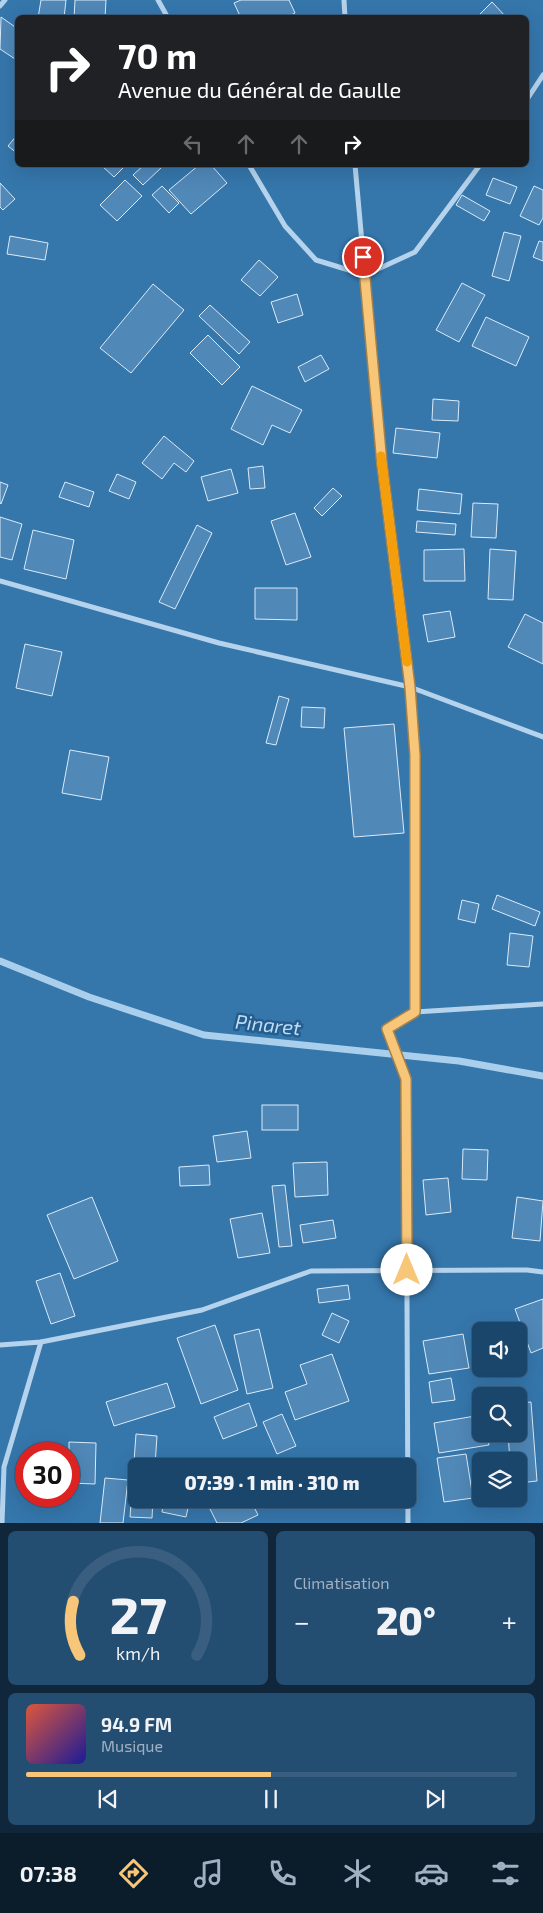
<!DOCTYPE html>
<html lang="fr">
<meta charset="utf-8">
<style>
:root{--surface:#1b466c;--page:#244d72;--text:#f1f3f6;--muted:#a0b1c2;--line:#395e7f;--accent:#f7c678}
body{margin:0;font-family:"Exo 2",sans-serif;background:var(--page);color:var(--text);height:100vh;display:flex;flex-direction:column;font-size:19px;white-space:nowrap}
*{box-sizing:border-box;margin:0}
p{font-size:16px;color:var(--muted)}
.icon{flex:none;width:28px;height:28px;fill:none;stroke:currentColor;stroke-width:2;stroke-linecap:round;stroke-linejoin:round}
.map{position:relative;height:1523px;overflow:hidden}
.panel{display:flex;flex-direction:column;gap:8px;padding:8px;background:#0f263b;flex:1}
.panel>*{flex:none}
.hud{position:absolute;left:15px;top:15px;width:514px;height:152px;border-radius:8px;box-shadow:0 5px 20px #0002,0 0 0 1px var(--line);background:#202124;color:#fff;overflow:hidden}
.controls{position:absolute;left:472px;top:1322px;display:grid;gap:10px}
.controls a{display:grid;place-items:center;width:55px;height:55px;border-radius:8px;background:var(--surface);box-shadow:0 5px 20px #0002,0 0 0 1px var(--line);font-size:25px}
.speed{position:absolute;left:15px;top:1442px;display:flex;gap:10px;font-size:25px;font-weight:700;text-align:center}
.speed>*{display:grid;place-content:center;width:65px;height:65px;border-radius:50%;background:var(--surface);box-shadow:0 5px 20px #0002,0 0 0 1px var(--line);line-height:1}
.speed .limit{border:8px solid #d22;background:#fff;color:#111}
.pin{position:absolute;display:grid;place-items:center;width:42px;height:42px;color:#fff;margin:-21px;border:2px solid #fff;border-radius:50%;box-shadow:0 1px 5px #0007}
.me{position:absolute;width:55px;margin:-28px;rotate:0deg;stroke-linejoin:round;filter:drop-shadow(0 0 4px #0008)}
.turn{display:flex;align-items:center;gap:18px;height:105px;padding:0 20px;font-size:22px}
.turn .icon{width:65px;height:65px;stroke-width:2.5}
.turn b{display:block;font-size:35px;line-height:42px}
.lanes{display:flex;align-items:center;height:48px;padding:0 20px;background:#0003;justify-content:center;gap:25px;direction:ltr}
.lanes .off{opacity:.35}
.big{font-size:38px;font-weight:800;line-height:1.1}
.panel .tile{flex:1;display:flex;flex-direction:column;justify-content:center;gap:8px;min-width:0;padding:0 18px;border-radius:8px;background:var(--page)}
.panel .dial{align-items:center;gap:0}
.dial svg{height:130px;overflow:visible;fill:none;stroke:var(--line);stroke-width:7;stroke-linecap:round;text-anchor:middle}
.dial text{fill:var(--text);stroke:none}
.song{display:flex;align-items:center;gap:15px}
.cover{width:60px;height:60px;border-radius:8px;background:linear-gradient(135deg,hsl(10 70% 55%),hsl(240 70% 35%))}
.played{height:5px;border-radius:2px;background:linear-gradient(90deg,var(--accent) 50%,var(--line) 50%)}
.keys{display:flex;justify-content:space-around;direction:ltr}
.heat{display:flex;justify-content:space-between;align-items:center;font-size:28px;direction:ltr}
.panel .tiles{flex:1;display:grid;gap:8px;grid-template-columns:1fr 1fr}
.tile:last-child{grid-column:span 2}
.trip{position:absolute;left:128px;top:1458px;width:288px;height:50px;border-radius:8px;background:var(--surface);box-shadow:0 5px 20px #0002,0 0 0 1px var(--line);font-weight:800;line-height:50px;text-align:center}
.tab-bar{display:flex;height:80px;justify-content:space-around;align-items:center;background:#0b1c2b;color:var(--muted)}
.tab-bar .icon{width:35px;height:35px}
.tab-bar .selected{color:var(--accent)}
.tab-bar b{font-size:22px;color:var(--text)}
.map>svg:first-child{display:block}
.green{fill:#3576ab;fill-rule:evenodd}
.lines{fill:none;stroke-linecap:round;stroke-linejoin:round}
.stream{stroke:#a9cfed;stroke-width:7}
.building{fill:#5088b8;stroke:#daebf9}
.street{stroke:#b5d3ec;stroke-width:5}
.route-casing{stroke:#a1814e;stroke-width:12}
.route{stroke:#f7c678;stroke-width:9}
.slow{stroke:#f59e0b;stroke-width:9}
.labels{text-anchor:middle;stroke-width:5;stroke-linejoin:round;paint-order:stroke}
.water-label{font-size:20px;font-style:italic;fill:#c1dcf3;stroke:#245d90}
</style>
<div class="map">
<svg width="543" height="1523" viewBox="0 0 543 1523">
<rect width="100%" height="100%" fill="#245d90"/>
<!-- green -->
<path class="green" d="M 0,0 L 543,0 L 543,1523 L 0,1523 ZM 18,18 L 526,18 L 526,165 L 18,165 ZM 481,1331 L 519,1331 L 519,1369 L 481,1369 ZM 481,1396 L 519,1396 L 519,1434 L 481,1434 ZM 26,1454 L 69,1454 L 69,1496 L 26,1496 ZM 481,1461 L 519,1461 L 519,1499 L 481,1499 ZM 136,1466 L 406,1466 L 406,1499 L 136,1499 Z"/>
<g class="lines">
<!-- stream -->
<path class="stream" d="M 0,961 L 89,997 L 204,1035 L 459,1061 L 543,1076"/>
</g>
<!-- building -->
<g class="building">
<path d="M 41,0 L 66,0 L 64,18 L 38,18 Z"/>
<path d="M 75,0 L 106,0 L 105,18 L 74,18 Z"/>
<path d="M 241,0 L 289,0 L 295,13 L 285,18 L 241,18 L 234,3 Z"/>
<path d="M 492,2 L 507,18 L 476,18 Z"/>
<path d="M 1,17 L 18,29 L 18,61 L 0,49 Z"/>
<path d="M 18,134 L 18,154 L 8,146 Z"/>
<path d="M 101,165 L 126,165 L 114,177 Z"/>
<path d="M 144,165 L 162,167 L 143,185 L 133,175 Z"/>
<path d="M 199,165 L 211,165 L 227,183 L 191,214 L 169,190 Z"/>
<path d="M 493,178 L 517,187 L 510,204 L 486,195 Z"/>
<path d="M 125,180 L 142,196 L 117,221 L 100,205 Z"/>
<path d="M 0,183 L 15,199 L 3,210 L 0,207 Z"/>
<path d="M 162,186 L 179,203 L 169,213 L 152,195 Z"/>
<path d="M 534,186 L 543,190 L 543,218 L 539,225 L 520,216 Z"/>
<path d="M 462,195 L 490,211 L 484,221 L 456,205 Z"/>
<path d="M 504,232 L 521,236 L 509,281 L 492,276 Z"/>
<path d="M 10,236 L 48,243 L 45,260 L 7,254 Z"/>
<path d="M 539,241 L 543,242 L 543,261 L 533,257 Z"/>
<path d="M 259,260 L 278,277 L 260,296 L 241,280 Z"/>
<path d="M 462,283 L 485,295 L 459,342 L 436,330 Z"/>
<path d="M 153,284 L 184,310 L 131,373 L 100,348 Z"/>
<path d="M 297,294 L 303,315 L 278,323 L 271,302 Z"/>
<path d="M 210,305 L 250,342 L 239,354 L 199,316 Z"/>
<path d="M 486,317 L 529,337 L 516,366 L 472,346 Z"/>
<path d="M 208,335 L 240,367 L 222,385 L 190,353 Z"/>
<path d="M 321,355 L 329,369 L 305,382 L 298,367 Z"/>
<path d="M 252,386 L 302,410 L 290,433 L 272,425 L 263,445 L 231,429 Z"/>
<path d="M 433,399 L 459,401 L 458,421 L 432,420 Z"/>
<path d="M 396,428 L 440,433 L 437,458 L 393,453 Z"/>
<path d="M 164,436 L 194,461 L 186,472 L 174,463 L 162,479 L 142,463 Z"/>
<path d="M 263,466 L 265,488 L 250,489 L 248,468 Z"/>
<path d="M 231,469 L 238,493 L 208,501 L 201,477 Z"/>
<path d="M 117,474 L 136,482 L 129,499 L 109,491 Z"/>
<path d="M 0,482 L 8,485 L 1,504 L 0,503 Z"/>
<path d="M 65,482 L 94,492 L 89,507 L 59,497 Z"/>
<path d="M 333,488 L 342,496 L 322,516 L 314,508 Z"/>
<path d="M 419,489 L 462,494 L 460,514 L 417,510 Z"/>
<path d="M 473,503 L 498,504 L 496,538 L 471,537 Z"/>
<path d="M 295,513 L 311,557 L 286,565 L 271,521 Z"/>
<path d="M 0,517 L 22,524 L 12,560 L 0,557 Z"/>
<path d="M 417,521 L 456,524 L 455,535 L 416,532 Z"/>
<path d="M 197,525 L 212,533 L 175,609 L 159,602 Z"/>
<path d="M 33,530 L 74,540 L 66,579 L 24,569 Z"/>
<path d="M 464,549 L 465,581 L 424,581 L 424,550 Z"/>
<path d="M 490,549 L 516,551 L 513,600 L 488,599 Z"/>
<path d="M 255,588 L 297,588 L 297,620 L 255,619 Z"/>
<path d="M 450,611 L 455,637 L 428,642 L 423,615 Z"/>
<path d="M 525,614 L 543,623 L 543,664 L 508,647 Z"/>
<path d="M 25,644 L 62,652 L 52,696 L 16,688 Z"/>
<path d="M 279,696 L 289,699 L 276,745 L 266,743 Z"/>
<path d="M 302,707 L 325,708 L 324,728 L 301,727 Z"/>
<path d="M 394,724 L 404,833 L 354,837 L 344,728 Z"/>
<path d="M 70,750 L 109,757 L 101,800 L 62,793 Z"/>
<path d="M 497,895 L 540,912 L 535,926 L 492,909 Z"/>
<path d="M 462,900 L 479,904 L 475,923 L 458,919 Z"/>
<path d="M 510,933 L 533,936 L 529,967 L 507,965 Z"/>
<rect x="262" y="1105" width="36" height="25"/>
<path d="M 247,1131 L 251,1158 L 217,1162 L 213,1136 Z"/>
<path d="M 463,1149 L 488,1150 L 487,1180 L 462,1179 Z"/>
<path d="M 327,1162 L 328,1195 L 295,1197 L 293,1163 Z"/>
<path d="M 209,1165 L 210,1185 L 180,1186 L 179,1167 Z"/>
<path d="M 448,1178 L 451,1212 L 426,1215 L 423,1180 Z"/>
<path d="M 285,1185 L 292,1246 L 279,1247 L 272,1186 Z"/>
<path d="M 92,1197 L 118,1261 L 74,1279 L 47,1215 Z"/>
<path d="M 517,1197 L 543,1201 L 540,1241 L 512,1238 Z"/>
<path d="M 262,1213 L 270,1253 L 238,1258 L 230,1219 Z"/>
<path d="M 333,1220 L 336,1238 L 303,1243 L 300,1225 Z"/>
<path d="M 60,1273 L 75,1316 L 51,1324 L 36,1281 Z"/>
<path d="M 348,1285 L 350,1299 L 319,1303 L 317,1289 Z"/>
<path d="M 543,1299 L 543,1348 L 531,1353 L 515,1309 Z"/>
<path d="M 332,1313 L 349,1321 L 339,1343 L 322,1335 Z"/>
<path d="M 215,1325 L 238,1390 L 201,1404 L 177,1338 Z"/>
<path d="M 259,1329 L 273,1388 L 247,1394 L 234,1335 Z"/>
<path d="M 463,1334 L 469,1368 L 429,1374 L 423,1341 Z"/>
<path d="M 332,1354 L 349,1401 L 295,1420 L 285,1392 L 307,1384 L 300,1365 Z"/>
<path d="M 451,1378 L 455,1400 L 432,1403 L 429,1382 Z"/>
<path d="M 167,1383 L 175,1407 L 114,1426 L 106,1402 Z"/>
<path d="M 531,1402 L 537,1481 L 519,1483 L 519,1461 L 510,1461 L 508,1434 L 519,1434 L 519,1403 Z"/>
<path d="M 249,1403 L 257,1426 L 223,1439 L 214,1417 Z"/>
<path d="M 282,1414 L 296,1446 L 277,1454 L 263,1422 Z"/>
<path d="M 481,1415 L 481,1434 L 487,1434 L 489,1445 L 439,1453 L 434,1423 Z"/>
<path d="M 136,1434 L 157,1436 L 155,1466 L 136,1466 L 136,1499 L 153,1499 L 152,1518 L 130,1517 Z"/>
<path d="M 69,1442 L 96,1443 L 95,1484 L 69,1483 Z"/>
<path d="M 466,1454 L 473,1498 L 444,1502 L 437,1458 Z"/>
<path d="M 264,1459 L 266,1466 L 234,1466 Z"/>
<path d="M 105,1478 L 128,1480 L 123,1523 L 100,1523 Z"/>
<path d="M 164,1499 L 190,1499 L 186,1517 L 162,1512 Z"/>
<path d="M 217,1499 L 250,1499 L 258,1515 L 241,1523 L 217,1523 L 207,1503 Z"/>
</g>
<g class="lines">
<!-- street -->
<g class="street">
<path d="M 158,0 L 168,18"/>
<path d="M 344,0 L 345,18"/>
<path d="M 0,6 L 5,0"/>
<path d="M 526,101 L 543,75"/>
<path d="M 249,165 L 285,226 L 316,260 L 365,275 L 415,252 L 480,165"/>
<path d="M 355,165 L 382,465 L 410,687 L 416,772 L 415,1012 L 387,1029 L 406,1079 L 408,1523"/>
<path d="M 0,581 L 219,643 L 410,687 L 543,737"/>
<path d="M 415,1012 L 543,1004"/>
<path d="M 0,1345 L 41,1342 L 202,1310 L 311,1271 L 527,1270 L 543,1272"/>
<path d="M 2,1523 L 4,1467 L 41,1342"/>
</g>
</g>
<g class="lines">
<defs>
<path id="route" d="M 363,257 L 382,464 L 410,687 L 415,755 L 415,1012 L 387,1029 L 406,1079 L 407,1270"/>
</defs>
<!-- route casing -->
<use href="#route" class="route-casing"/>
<!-- route -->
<use href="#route" class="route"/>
<!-- slow -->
<path class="slow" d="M 381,456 L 407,662"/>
</g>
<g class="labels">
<!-- water labels -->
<g class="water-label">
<text transform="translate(268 1025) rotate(6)" y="7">Pinaret</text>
</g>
</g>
</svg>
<div class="controls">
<a><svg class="icon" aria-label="sound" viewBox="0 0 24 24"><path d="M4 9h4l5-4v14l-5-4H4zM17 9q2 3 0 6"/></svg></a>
<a><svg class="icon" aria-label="search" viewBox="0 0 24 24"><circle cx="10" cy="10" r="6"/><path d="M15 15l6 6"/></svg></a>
<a><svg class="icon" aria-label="layers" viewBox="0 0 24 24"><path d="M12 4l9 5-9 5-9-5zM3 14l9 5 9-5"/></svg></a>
</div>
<div class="speed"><div class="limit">30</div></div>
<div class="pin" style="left:363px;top:257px;background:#d93025"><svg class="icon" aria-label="arrive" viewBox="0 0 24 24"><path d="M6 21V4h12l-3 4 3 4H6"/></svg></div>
<svg class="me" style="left:407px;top:1270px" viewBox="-20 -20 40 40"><circle r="19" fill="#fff"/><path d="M0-13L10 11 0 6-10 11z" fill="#f7c678"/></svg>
<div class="trip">07:39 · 1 min · 310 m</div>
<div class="hud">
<div class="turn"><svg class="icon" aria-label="right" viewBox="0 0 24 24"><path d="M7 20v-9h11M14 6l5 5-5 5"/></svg><div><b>70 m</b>Avenue du Général de Gaulle</div></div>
<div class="lanes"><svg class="icon off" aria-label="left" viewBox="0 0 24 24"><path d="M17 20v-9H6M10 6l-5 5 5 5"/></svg><svg class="icon off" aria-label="ahead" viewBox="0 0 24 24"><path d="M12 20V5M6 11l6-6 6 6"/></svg><svg class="icon off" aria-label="ahead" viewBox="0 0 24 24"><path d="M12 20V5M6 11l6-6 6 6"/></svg><svg class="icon" aria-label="right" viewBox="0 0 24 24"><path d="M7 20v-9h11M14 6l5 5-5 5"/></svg></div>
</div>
</div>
<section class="panel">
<div class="tiles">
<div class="tile dial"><svg viewBox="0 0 100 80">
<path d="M14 69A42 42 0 1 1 86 69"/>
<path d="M14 69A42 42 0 0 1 10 36" stroke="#f7c678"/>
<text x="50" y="56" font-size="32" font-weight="700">27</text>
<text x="50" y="72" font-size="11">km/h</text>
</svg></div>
<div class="tile"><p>Climatisation</p>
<div class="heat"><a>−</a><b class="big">20°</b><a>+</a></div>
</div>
<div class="tile">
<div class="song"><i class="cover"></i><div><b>94.9 FM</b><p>Musique</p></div></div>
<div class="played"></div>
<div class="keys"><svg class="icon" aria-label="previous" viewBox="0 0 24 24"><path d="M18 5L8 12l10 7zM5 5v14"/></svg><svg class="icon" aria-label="pause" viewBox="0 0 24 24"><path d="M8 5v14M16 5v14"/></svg><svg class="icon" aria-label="next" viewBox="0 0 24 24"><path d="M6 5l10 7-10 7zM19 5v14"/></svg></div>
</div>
</div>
</section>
<nav class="tab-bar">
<b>07:38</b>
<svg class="icon selected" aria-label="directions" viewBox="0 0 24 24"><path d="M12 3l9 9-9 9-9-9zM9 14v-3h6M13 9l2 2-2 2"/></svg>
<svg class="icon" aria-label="music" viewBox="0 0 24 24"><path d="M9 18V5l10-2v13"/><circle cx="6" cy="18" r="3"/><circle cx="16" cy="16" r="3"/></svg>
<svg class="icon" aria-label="phone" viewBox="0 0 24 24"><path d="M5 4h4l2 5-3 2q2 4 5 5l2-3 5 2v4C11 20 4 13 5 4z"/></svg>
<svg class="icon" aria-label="climate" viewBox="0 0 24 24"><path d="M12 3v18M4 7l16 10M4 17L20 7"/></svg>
<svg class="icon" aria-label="car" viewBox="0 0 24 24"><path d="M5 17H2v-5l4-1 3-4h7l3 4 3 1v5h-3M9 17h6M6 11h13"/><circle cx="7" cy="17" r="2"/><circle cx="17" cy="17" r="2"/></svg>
<svg class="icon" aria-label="filters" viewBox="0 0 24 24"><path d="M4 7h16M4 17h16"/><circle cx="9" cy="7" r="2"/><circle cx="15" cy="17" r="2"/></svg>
</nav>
